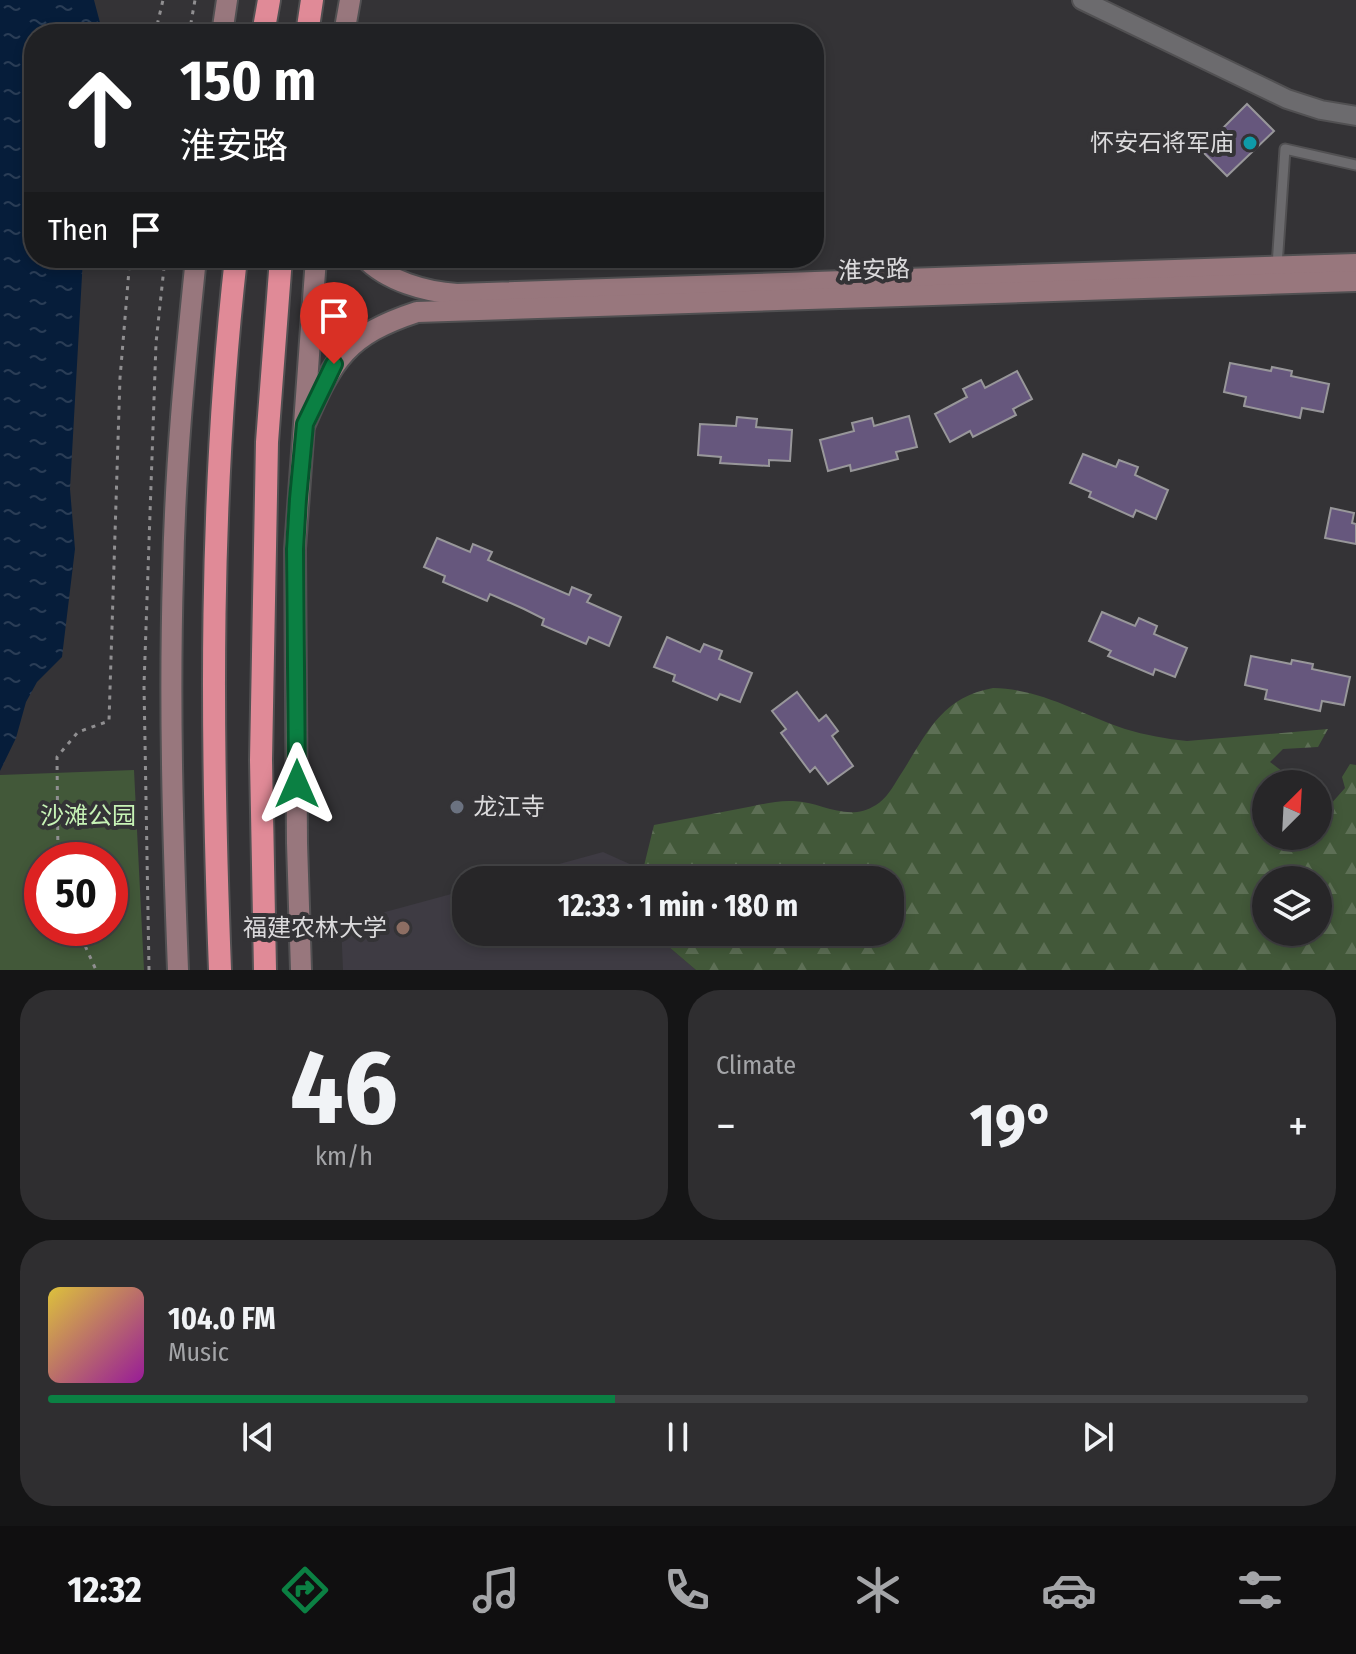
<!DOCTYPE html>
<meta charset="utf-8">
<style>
:root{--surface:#272628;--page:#2f2e30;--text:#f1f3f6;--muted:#a4a5a8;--line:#434345;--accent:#0b8043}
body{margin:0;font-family:"Fira Sans Condensed","Noto Sans SC",sans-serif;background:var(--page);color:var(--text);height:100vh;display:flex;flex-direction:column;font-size:30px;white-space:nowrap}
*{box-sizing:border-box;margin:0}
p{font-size:26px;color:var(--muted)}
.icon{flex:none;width:44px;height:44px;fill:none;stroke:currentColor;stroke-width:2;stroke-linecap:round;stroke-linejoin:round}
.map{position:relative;height:970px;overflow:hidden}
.sheet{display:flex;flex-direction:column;gap:20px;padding:20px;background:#151516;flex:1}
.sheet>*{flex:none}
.banner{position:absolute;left:24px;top:24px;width:800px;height:244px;border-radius:32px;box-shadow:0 4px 12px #0003,0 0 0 2px var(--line);background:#202124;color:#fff;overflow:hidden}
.needle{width:52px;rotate:24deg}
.fabs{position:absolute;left:1252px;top:770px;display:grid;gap:16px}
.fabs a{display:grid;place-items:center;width:80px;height:80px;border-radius:50%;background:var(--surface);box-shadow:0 4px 12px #0003,0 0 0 2px var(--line);font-size:40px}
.speed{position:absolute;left:24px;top:842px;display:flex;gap:16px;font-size:40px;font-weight:700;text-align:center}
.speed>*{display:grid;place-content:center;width:104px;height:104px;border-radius:50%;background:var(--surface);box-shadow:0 4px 12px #0003,0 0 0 2px var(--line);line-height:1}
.speed .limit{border:12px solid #d22;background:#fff;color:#111}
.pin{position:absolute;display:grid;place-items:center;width:68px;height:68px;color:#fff;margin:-82px -34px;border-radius:50% 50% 50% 0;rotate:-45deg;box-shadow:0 0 8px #0007}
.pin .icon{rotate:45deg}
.me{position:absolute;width:88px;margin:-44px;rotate:0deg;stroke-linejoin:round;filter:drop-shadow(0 0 6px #0008)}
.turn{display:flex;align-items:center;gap:28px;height:168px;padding:0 24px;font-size:36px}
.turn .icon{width:104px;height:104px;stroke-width:2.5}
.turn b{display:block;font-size:56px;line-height:68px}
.then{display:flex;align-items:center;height:76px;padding:0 24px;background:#0003;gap:16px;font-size:30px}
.big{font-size:60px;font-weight:700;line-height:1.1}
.sheet .tile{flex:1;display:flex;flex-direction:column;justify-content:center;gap:12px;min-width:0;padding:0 28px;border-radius:32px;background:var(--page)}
.sheet .dial{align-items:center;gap:0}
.dial b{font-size:104px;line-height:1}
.song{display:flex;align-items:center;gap:24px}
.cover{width:96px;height:96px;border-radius:12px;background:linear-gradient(135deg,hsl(50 70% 55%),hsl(300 70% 35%))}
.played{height:8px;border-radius:4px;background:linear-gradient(90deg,var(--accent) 45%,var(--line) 45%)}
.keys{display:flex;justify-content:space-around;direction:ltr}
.heat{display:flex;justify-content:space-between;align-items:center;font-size:44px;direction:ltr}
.sheet .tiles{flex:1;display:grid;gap:20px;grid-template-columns:1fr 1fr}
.tile:last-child{grid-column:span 2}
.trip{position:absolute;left:452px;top:866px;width:452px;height:80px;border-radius:32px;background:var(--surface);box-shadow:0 4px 12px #0003,0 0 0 2px var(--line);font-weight:700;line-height:80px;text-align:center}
.dock{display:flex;height:128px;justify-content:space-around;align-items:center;background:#100f10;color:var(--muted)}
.dock .icon{width:56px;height:56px}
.dock .active{color:var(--accent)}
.dock b{font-size:36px;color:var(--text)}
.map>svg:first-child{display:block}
.built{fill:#3e3b43}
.forest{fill:url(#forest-firs);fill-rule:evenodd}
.park{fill:#425839;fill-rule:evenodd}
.water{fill:url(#water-ripples)}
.building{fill:#66577d;stroke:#98979a;stroke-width:2}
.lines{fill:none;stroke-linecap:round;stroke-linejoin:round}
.service-casing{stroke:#515052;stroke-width:13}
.minor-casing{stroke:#515052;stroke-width:22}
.secondary-casing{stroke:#515052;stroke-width:24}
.trunk-casing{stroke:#515052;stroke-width:26}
.path{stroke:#908f91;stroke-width:3;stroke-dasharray:4 6;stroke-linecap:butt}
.service{stroke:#6c6b6e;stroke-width:9}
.minor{stroke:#6c6b6e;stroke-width:18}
.secondary{stroke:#98777d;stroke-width:20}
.trunk{stroke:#e08a97;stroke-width:22}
.route-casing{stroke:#07532c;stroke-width:20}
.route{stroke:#0b8043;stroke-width:14}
.culture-dot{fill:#0f9aa8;stroke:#343336;stroke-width:3}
.worship-dot{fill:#6b7280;stroke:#343336;stroke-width:3}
.education-dot{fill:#8d6e63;stroke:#343336;stroke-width:3}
.labels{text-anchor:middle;stroke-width:8;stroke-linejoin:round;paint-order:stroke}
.poi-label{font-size:24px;fill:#dbdadc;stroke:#343336;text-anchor:end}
.street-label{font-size:24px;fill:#dbdadc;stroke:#343336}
.park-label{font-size:24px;fill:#c7f3b6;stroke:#343336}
</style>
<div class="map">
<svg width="1356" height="970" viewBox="0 0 1356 970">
<defs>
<pattern id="forest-firs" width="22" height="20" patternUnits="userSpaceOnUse" patternTransform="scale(2)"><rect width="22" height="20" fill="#425839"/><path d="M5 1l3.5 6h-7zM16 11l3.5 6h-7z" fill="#5d6f55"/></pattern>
<pattern id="water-ripples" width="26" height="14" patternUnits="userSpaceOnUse" patternTransform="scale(2)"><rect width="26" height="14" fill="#061d3a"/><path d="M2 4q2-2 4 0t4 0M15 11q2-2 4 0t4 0" fill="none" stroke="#2a3d56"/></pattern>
</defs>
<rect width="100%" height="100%" fill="#343336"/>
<!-- built -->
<g class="built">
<path d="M 603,852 L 643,870 L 647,880 L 501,880 Z"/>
<path d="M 466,890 L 466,932 L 664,932 L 669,947 L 696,970 L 343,970 L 341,924 Z"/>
</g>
<!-- forest -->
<path class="forest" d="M 993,688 C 1042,689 1080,714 1125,729 C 1145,735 1167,739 1187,741 L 1328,729 L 1318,747 L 1283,749 L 1270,762 L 1299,784 L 1266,784 L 1266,836 L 1318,836 L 1318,798 L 1330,805 L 1345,788 L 1342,777 L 1350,764 L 1356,765 L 1356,970 L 696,970 L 669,947 L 664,932 L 890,932 L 890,880 L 647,880 L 643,870 L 654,825 C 682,820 710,814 738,809 C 756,806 775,800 793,801 C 823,802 847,823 876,805 C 886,799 893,787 899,777 C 926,736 939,698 993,688 ZM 1266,880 L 1318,880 L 1318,932 L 1266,932 Z"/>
<!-- park -->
<path class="park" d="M 134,770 L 144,970 L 0,970 L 0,775 ZM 42,860 L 110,860 L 110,928 L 42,928 Z"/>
<!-- water -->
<path class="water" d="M 0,0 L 94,0 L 103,34 L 34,34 L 34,258 L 83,258 L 70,489 L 75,549 L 62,657 L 37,682 L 26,702 L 16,738 L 0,771 Z"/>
<!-- building -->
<g class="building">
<path d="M 1247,104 L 1274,131 L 1227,176 L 1201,150 Z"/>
<path d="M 1230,363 L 1271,371 L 1272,367 L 1292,371 L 1291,376 L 1329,384 L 1323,412 L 1302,408 L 1300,418 L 1244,406 L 1246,397 L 1224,392 Z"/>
<path d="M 1017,371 L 1032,399 L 1013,409 L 1016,415 L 973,437 L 970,431 L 950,442 L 935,414 L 967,397 L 963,389 L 981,380 L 985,388 Z"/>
<path d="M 909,416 L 917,447 L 896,452 L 898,459 L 851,471 L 850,465 L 828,471 L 820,440 L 854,431 L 852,423 L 872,418 L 874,426 Z"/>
<path d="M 737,417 L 757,419 L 756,427 L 792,430 L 790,461 L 769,460 L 769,466 L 720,463 L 721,457 L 698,455 L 700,424 L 736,426 Z"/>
<path d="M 1083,454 L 1116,467 L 1119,460 L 1138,467 L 1135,475 L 1168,490 L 1156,519 L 1136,510 L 1133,517 L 1089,497 L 1091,492 L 1070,483 Z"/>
<path d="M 1331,508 L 1354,513 L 1352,523 L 1356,524 L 1356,544 L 1325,538 Z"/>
<path d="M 437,538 L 470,552 L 473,544 L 492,552 L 488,560 L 569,595 L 572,587 L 591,595 L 587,602 L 621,617 L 609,646 L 589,637 L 586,644 L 542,625 L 544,619 L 524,609 L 490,594 L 487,601 L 443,582 L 445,576 L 424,567 Z"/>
<path d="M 1102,612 L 1135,626 L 1139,618 L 1157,626 L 1154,634 L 1187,648 L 1175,677 L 1155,669 L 1153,675 L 1108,656 L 1111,651 L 1089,641 Z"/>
<path d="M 667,637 L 700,652 L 704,644 L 722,651 L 719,659 L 752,673 L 740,702 L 720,694 L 717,700 L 673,681 L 675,675 L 654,667 Z"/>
<path d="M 1251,656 L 1291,664 L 1292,660 L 1313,664 L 1312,669 L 1350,677 L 1344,705 L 1322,701 L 1320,711 L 1265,699 L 1267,690 L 1245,685 Z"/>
<path d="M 797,692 L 819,721 L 826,715 L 838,731 L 832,736 L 853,766 L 828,784 L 815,767 L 810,772 L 781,733 L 786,729 L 772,711 Z"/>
</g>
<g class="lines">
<defs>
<path id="service" d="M 1277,266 L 1285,149 L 1356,165"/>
<path id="minor" d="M 1082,0 L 1287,99 L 1321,110 L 1356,116"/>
<g id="secondary">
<path d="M 222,34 L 227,0"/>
<path d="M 344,34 L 350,0"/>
<path d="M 365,258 C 387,281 426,292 457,294 L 1356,264"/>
<path d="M 305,424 C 333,359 347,335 417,312 L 1356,281"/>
<path d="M 178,970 C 173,838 169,706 173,574 C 175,468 185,363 196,258"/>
<path d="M 301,970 L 297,843 L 295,549 L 316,258"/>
</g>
<g id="trunk">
<path d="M 263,34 L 269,0"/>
<path d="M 307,34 L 312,0"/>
<path d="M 220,970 C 211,733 209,495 236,258"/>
<path d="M 265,970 L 261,760 L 267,442 L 281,258"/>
</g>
</defs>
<!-- service casing -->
<use href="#service" class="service-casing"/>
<!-- minor casing -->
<use href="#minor" class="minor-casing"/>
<!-- secondary casing -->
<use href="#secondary" class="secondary-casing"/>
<!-- trunk casing -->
<use href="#trunk" class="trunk-casing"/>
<!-- path -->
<g class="path">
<path d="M 155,34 L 163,0"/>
<path d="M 189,34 L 195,0"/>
<path d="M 58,860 L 57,757 L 78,732 L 109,721 L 120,378 L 130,258"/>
<path d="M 77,928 L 96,970"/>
<path d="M 149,970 L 144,685 L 156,343 L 165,258"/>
</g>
<!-- service -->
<use href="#service" class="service"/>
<!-- minor -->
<use href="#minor" class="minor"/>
<!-- secondary -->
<use href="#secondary" class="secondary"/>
<!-- trunk -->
<use href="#trunk" class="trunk"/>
</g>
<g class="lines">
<defs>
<path id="route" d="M 297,784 L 295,549 L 298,499 L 305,424 L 334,364"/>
</defs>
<!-- route casing -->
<use href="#route" class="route-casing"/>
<!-- route -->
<use href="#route" class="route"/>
</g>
<!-- markers -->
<circle class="culture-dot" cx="1250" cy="143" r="8"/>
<circle class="worship-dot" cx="457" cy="807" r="8"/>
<circle class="education-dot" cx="403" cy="928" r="8"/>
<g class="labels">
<!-- poi labels -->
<g class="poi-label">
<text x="1234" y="151">怀安石将军庙</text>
<text x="473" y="815" text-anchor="start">龙江寺</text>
<text x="387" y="936">福建农林大学</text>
</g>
<!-- street labels -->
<g class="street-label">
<text transform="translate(874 270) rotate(-2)" y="8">淮安路</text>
</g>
<!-- park labels -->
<g class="park-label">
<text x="88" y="824">沙滩公园</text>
</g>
</g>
</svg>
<div class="fabs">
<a><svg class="needle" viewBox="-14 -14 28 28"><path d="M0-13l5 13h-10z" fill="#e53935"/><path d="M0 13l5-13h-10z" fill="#a4a5a8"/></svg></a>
<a><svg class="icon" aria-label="layers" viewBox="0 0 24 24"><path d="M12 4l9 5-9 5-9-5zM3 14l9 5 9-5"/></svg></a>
</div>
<div class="speed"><div class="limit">50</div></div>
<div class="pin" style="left:334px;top:364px;background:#d93025"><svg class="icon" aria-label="arrive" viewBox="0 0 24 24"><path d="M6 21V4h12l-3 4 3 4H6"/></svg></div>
<svg class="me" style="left:297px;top:784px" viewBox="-20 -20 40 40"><path d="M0-17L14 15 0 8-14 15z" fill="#0b8043" stroke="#fff" stroke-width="4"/></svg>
<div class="trip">12:33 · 1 min · 180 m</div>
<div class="banner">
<div class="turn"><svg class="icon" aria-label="ahead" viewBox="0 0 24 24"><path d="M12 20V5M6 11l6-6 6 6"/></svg><div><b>150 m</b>淮安路</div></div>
<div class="then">Then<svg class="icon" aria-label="arrive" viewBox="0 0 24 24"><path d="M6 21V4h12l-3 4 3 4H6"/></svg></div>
</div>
</div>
<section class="sheet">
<div class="tiles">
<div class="tile dial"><b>46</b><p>km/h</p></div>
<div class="tile"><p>Climate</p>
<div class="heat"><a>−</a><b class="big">19°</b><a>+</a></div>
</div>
<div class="tile">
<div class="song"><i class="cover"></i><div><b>104.0 FM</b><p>Music</p></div></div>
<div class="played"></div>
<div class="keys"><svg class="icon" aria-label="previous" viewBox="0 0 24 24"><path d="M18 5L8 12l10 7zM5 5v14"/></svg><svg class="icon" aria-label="pause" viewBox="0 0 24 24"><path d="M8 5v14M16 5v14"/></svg><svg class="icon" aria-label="next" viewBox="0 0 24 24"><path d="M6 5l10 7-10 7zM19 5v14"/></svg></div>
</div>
</div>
</section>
<nav class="dock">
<b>12:32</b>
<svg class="icon active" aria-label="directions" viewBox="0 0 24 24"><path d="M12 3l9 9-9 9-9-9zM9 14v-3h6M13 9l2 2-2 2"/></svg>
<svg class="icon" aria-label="music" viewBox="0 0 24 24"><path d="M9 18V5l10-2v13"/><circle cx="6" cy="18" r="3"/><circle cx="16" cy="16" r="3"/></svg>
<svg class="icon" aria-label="phone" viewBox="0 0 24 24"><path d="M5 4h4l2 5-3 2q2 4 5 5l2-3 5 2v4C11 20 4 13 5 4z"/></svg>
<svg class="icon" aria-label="climate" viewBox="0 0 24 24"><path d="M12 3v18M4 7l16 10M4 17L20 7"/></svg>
<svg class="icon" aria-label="car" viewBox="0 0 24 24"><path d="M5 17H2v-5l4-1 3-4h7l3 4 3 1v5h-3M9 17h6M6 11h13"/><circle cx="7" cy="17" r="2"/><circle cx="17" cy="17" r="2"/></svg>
<svg class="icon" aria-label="filters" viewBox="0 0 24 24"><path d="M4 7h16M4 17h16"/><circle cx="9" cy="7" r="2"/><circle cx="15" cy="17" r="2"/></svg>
</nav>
